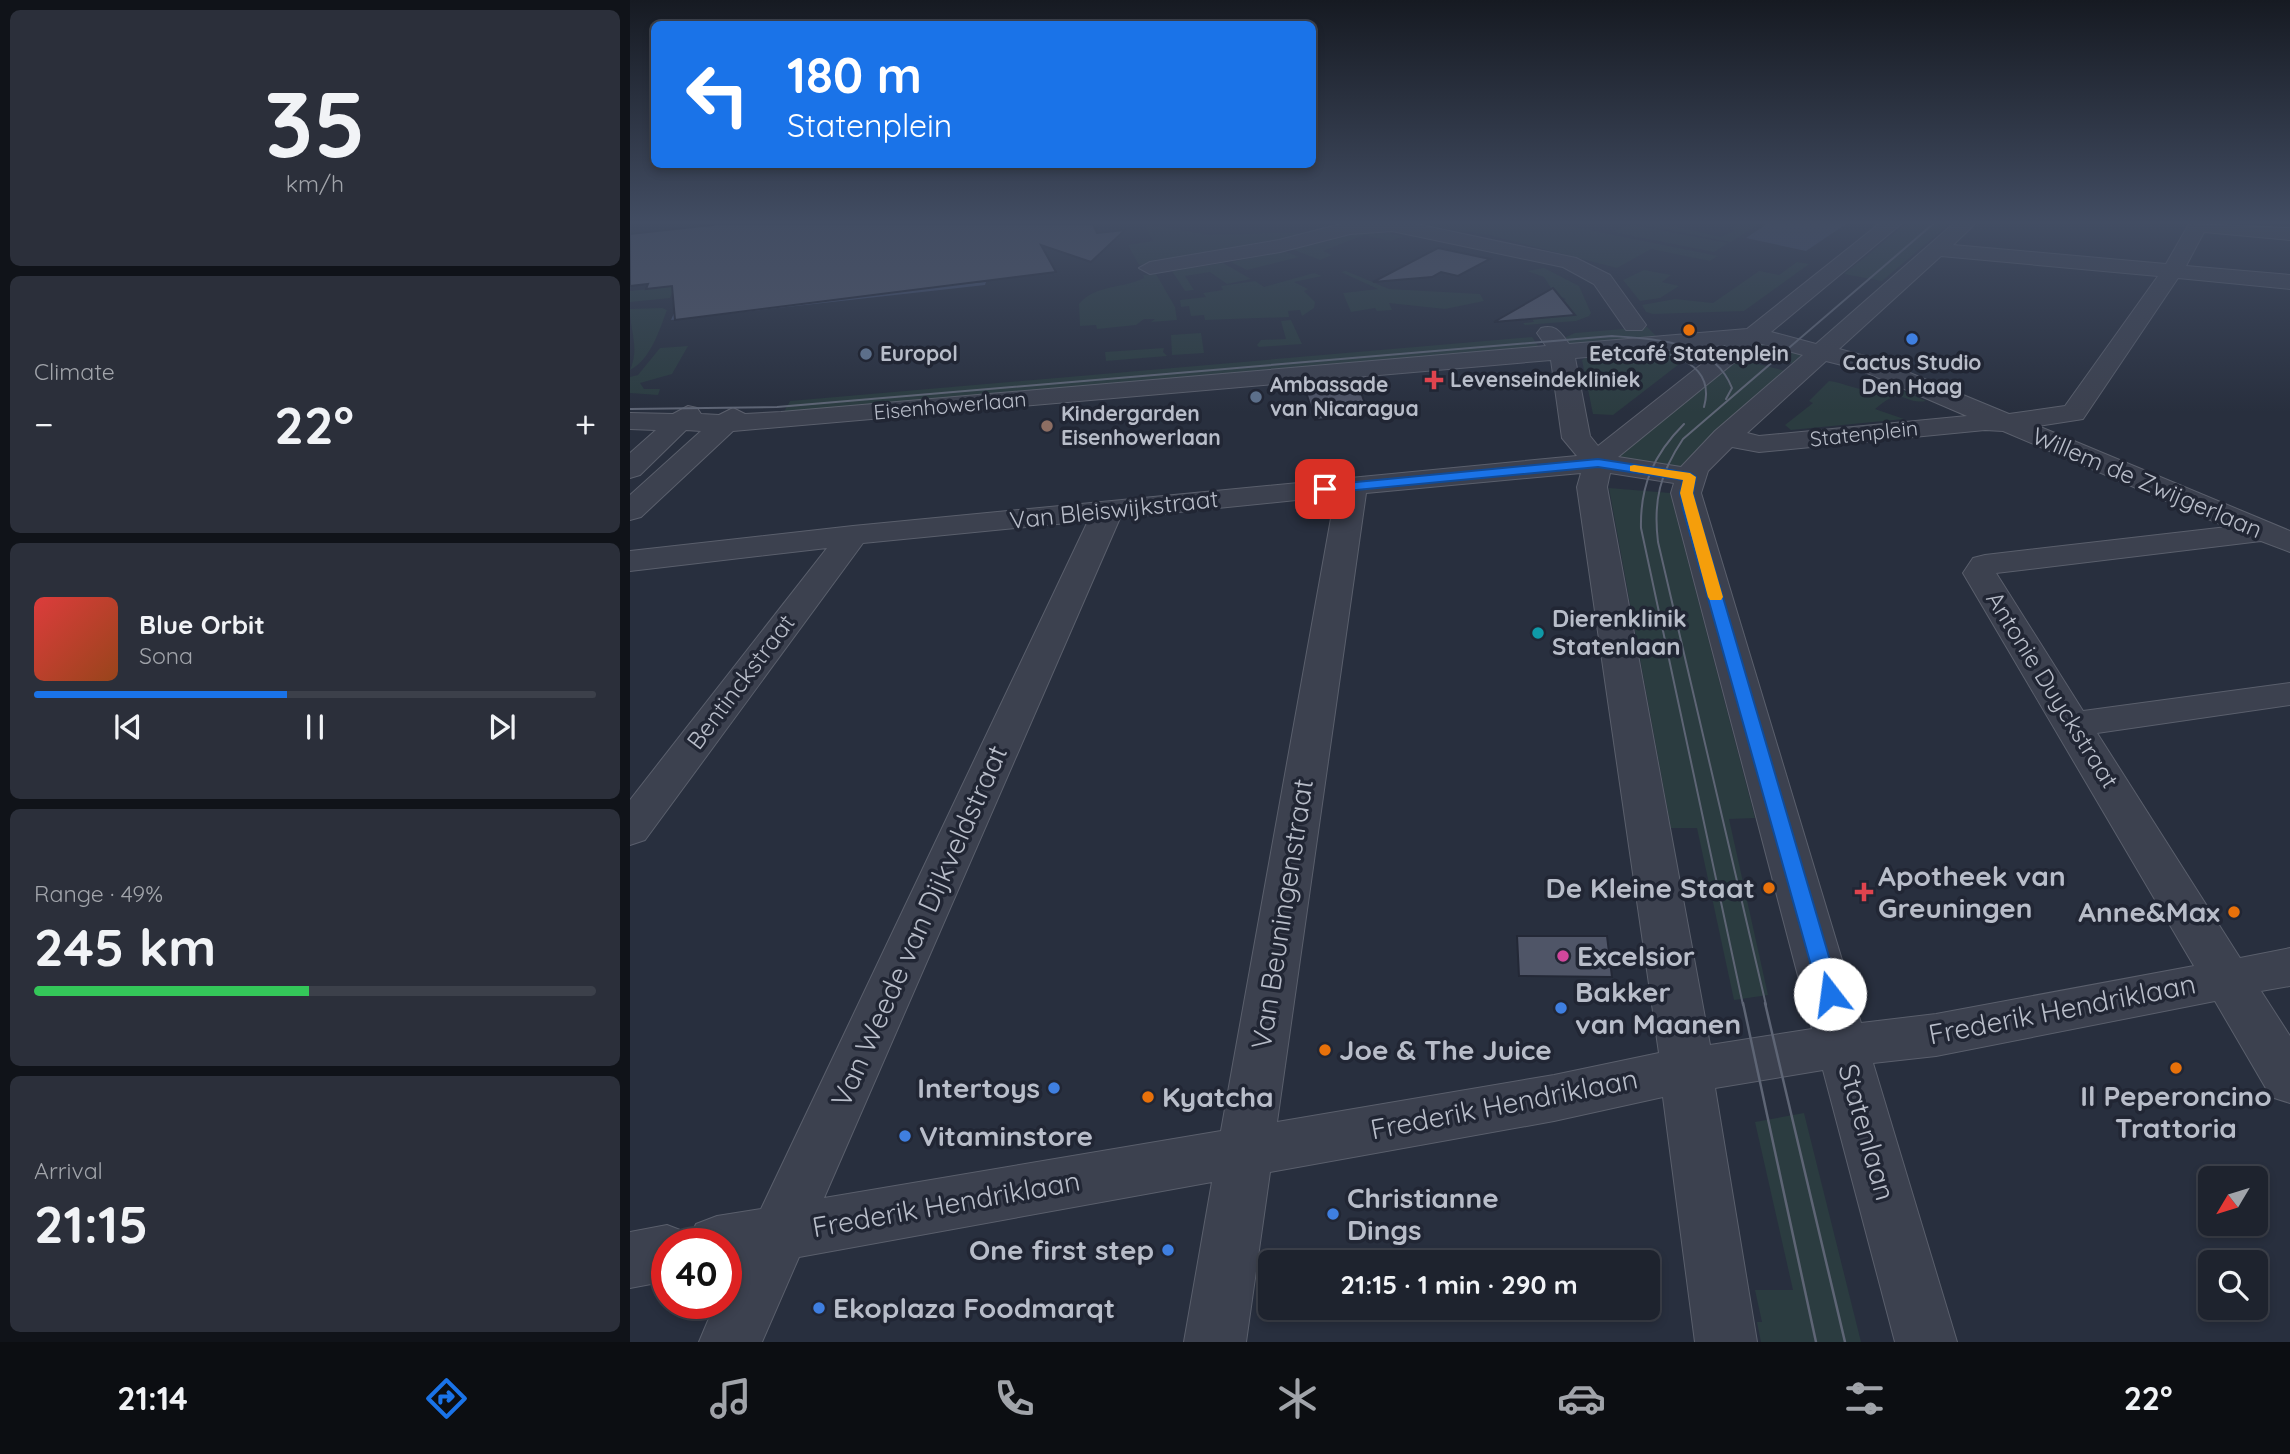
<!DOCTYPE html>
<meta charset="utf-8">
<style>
:root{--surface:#1e232e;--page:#2b2f3a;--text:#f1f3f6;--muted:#a1a4aa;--line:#3c404a;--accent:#1a73e8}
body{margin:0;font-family:Quicksand,sans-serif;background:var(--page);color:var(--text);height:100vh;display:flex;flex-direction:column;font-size:26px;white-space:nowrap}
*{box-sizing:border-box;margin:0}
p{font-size:23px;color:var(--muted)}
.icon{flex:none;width:38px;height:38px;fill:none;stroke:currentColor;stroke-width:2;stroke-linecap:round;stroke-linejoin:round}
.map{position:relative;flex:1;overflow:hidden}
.side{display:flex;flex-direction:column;gap:10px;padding:10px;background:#101319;width:630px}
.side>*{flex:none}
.hud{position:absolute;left:21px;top:21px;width:665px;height:147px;border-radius:10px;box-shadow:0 4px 10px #0003,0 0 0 2px var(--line);background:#1a73e8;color:#fff;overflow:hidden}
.needle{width:46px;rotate:232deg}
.fabs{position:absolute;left:1568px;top:1166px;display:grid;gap:14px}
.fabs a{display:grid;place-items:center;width:70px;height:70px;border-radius:10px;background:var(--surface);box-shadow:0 4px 10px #0003,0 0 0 2px var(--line);font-size:35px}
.speed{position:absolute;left:21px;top:1228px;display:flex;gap:14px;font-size:35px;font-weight:700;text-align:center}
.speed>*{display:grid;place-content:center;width:91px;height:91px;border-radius:50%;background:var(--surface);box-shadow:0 4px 10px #0003,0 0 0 2px var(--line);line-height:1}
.speed .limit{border:10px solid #d22;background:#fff;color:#111}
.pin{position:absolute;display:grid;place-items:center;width:60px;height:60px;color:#fff;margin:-30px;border-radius:14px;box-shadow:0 4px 10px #0006}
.me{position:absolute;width:77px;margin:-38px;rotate:345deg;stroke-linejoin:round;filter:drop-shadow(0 0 5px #0008)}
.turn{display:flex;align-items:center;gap:24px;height:147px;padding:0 21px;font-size:32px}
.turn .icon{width:91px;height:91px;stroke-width:2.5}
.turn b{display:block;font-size:49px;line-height:60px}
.big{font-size:52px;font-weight:700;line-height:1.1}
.side .widget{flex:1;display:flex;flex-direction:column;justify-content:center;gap:10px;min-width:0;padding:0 24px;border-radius:10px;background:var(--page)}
.side .dial{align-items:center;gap:0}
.dial b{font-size:91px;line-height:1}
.song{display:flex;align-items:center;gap:21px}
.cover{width:84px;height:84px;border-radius:10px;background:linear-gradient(135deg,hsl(0 70% 55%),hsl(20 70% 35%))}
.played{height:7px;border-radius:4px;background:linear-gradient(90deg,var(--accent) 45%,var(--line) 45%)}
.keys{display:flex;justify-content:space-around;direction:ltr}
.heat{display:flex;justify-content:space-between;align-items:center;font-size:38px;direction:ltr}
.charge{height:10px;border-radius:5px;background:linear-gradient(90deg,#34c759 49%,var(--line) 0)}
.trip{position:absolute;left:628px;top:1250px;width:402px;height:70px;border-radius:10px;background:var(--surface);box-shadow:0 4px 10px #0003,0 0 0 2px var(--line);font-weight:700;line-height:70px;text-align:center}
.menu{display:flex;height:112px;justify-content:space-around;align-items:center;background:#0c0e12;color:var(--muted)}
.menu .icon{width:49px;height:49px}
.menu .selected{color:var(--accent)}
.menu b{font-size:32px;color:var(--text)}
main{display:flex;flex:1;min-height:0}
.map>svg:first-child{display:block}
.green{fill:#2b3c40}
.water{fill:#404b66}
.building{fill:#4f5567;stroke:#232836;stroke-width:2}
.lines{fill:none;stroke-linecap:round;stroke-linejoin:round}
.minor-casing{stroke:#5a5f6c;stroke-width:2}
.minor{fill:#3c414f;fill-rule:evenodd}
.tram-far1{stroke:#5e6575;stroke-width:2}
.tram{stroke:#5e6575;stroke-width:2.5}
.route{fill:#1a73e8;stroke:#114b97;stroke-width:2}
.slow{fill:#f59e0b}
.food-dot{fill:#e8710a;stroke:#212634;stroke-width:2.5}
.shop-dot{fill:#3f7fe0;stroke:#212634;stroke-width:2.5}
.service-dot{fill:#5c6f8a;stroke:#212634;stroke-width:2.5}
.health-dot{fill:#e0444e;stroke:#212634;stroke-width:2.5}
.education-dot{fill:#8d6e63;stroke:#212634;stroke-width:2.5}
.culture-dot{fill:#0f9aa8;stroke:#212634;stroke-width:2.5}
.hotel-dot{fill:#d1479c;stroke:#212634;stroke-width:2.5}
.labels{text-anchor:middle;stroke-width:7;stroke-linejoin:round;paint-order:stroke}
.far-poi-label{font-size:21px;font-weight:bold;fill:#b8bdc9;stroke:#212634;text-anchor:start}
.far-street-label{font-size:21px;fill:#b8bdc9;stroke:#212634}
.street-label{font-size:24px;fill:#b8bdc9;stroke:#212634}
.poi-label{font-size:24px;font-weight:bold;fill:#b8bdc9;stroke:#212634;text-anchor:start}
.near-poi-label{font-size:28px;font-weight:bold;fill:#b8bdc9;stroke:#212634;text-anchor:start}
.near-street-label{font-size:28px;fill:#b8bdc9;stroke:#212634}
</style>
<main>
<section class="side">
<div class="widget dial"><b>35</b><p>km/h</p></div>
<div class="widget"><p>Climate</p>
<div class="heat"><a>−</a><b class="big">22°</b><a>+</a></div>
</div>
<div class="widget">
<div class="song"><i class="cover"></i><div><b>Blue Orbit</b><p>Sona</p></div></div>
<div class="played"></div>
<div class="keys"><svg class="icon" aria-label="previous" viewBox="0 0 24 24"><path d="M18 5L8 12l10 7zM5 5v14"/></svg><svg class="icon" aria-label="pause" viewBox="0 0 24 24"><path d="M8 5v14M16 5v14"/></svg><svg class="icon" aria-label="next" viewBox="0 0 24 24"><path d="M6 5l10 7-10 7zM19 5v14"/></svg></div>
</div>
<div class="widget"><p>Range · 49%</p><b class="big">245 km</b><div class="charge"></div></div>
<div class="widget"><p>Arrival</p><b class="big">21:15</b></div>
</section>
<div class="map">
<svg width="1660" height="1342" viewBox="0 0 1660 1342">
<rect width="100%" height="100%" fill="#282f3e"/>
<!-- green -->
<g class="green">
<path d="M 514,224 L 579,235 L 687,232 L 582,254 L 509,265 L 498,245 L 523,241 Z"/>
<path d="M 782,224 L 929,224 L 1088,256 L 1080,261 L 1021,249 L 987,268 L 859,235 Z"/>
<path d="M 998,224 L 1098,243 L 1084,252 L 983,232 Z"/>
<path d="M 1008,224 L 1034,224 L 1090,237 L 1105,231 L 1101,229 L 1109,224 L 1128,224 L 1101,242 Z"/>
<path d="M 1276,224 L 1319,224 L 1252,281 L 1214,274 Z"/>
<path d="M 747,231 L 773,236 L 761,241 L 734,235 L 693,251 L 702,255 L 690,260 L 662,249 L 732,232 Z"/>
<path d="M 654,251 L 669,257 L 617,270 L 601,262 Z"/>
<path d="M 1167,262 L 1179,264 L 1114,311 L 1023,314 L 1016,312 L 1012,305 L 1045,299 L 1083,303 L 1129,271 L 1149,275 Z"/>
<path d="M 593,263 L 621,279 L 597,284 L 580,272 L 555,276 L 564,290 L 555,291 L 542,271 Z"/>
<path d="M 914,268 L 949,286 L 961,313 L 959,316 L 946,321 L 895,325 L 893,323 L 904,322 L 901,317 L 936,299 L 925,294 L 914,277 L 897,271 Z"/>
<path d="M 1014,270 L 1041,275 L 1032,282 L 1049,286 L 1030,298 L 1010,301 L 993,280 Z"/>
<path d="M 716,271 L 759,289 L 850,294 L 854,301 L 815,309 L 759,303 L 762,310 L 747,311 L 745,308 L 721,312 L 713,293 L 748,289 L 711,272 Z"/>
<path d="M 684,273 L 692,276 L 664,282 L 678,289 L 674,291 L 685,302 L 684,308 L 672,316 L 670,310 L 658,311 L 659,317 L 575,320 L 574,315 L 561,316 L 559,306 L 551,307 L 550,300 L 576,297 L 573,293 L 593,290 L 591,286 L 625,281 L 634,287 Z"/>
<path d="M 526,274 L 545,307 L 547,320 L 521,322 L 525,319 L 514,319 L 506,325 L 467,329 L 466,325 L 450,326 L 449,304 C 466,284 492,289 514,278 L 513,275 Z"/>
<path d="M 54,285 L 44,288 L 40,298 L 0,302 L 0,291 Z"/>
<path d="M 32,308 L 37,310 C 29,331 21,359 0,370 C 10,348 0,332 0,309 Z"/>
<path d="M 661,320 L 672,344 L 629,347 L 627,345 L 631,340 L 656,339 L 651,321 Z"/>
<path d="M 1017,327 L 1029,339 L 943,345 L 936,341 L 936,337 L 945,333 Z"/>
<path d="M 571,333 L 574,353 L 542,355 L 541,335 Z"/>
<path d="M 902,337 L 911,350 L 151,417 L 160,401 Z"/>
<path d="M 1122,342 L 1176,352 L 1170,365 L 1111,351 Z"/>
<path d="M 58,346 L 42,374 L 10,383 L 14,389 L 30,389 L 28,395 L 0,393 L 0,377 L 8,375 L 30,348 Z"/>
<path d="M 534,348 L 533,352 L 537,356 L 476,361 L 475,352 Z"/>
<path d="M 1070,348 L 983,415 L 963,414 L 952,360 L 957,357 Z"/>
<path d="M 1103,358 L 1160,372 L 1052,469 L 986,459 Z"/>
<path d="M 1199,381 C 1216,383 1228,392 1245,389 L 1251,381 L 1296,401 C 1272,405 1274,384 1245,409 L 1274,419 L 1161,430 L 1155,425 L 1183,403 L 1179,401 Z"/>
<path d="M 979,488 L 1040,493 L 1125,818 L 1099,819 L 1138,995 L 1104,1000 L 1067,828 L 1041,828 Z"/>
<path d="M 1174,1113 L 1231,1342 L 1131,1342 L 1127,1322 L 1132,1322 L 1125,1290 L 1163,1290 L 1125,1122 Z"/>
</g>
<!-- water -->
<g class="water">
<path d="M 1137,224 L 1216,224 L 1176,251 L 1116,238 Z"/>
<path d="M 356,282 L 355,285 L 41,320 L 45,311 Z"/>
</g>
<!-- building -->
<g class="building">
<path d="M 91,224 L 463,224 L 467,233 L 495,230 L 461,262 L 411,245 L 426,272 L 45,320 L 42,286 L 16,289 L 18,284 L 0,286 L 0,234 Z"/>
<path d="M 808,248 L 860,259 L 828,276 L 811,272 L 802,277 L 743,282 Z"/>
<path d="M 923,288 L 945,315 L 864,322 Z"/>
<path d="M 728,384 L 739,415 L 685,420 L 675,389 Z"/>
<path d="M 887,936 L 977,936 L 982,977 L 889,976 Z"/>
</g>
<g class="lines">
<defs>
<g id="minor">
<path d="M 711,224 L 786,224 L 946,258 L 980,275 L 1016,325 L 1012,330 L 996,330 L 964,284 L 933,267 L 762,231 L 720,234 L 650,252 L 520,274 L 509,268 L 520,262 L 649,240 Z"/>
<path d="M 1249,224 L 1271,224 L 1141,332 L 1186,344 L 1323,224 L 1345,224 L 1323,245 L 1536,264 L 1559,224 L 1660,228 L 1660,240 L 1574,232 L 1556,266 L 1660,275 L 1660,289 L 1548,278 L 1453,419 L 1408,426 L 1660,531 L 1660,552 L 1631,541 L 1366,573 L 1453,711 L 1660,683 L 1660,705 L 1467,733 L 1610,958 L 1660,948 L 1660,986 L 1631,991 L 1660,1036 L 1660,1103 L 1641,1097 L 1585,1001 L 1306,1056 L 1243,1063 L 1327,1342 L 1265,1342 L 1193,1070 L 1085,1088 L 1127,1342 L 1065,1342 L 1033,1097 L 924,1121 L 640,1172 L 616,1342 L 554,1342 L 582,1182 L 169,1257 L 132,1342 L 69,1342 L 85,1304 L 96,1304 L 96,1281 L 102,1269 L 96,1270 L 96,1244 L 37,1244 L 37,1281 L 0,1288 L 0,1232 L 37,1225 L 58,1233 L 60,1238 L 66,1224 L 87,1216 L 131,1209 L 458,521 L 233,543 L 15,840 L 0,845 L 0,800 L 197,548 L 0,571 L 0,551 L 223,526 L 947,456 L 932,438 L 921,360 L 103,431 L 11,517 L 0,520 L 0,495 L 71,431 L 56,430 L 10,475 L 0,478 L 0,453 L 26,430 L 0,429 L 0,413 L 43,414 L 58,406 L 67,408 L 71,414 L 89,415 L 103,408 L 115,414 L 151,412 L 916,346 L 907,333 L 911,328 C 926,324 930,332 939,344 L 1117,329 ZM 1311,256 L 1528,276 L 1435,406 L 1379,414 L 1246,359 L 1209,349 ZM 1128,343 L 1173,355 L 1085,431 L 1051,467 L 988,457 ZM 1096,345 L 968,446 L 960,436 L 945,358 ZM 1196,361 L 1228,369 L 1337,416 L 1129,436 L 1117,433 ZM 1355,430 L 1373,431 L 1597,527 L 1355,555 L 1343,558 L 1333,573 L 1564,966 L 1306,1014 L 1231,1023 L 1071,493 L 1078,471 L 1102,447 L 1129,452 ZM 951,473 L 947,487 L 1029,1053 L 924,1075 L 647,1122 L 736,493 ZM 980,473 L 1044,483 L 1041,493 L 1182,1029 L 1080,1045 L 977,487 ZM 705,496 L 591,1131 L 194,1198 L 490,518 Z"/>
</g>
</defs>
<!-- minor casing -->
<use href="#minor" class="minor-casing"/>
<!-- minor -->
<use href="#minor" class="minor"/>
<!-- tram-far1 -->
<g class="tram-far1">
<path d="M 1010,347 C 1043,354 1086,364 1074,407"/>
<path d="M 0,409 L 147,407 L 982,336 C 1025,339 1084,341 1102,388 L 1096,399"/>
<path d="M 1054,424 C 1024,454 1010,485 1011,528 L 1113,1005"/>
<path d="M 1136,1005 L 1028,542 C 1023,501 1030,473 1053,439 L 1303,224"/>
</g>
<!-- tram -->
<g class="tram">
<path d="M 1113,1003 L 1186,1342"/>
<path d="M 1135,1003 L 1215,1342"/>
</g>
</g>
<!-- sky -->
<linearGradient id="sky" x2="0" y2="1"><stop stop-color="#161a22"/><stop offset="0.54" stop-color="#424d63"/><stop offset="1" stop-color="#424d63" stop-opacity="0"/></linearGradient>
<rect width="1660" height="412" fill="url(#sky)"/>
<!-- route -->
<path class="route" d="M 968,459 L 1060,473 L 1066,477 L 1063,493 L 1067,509 L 1210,994 L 1207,1000 L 1200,1002 L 1192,1000 L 1189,994 L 1053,509 L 1050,493 L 1053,480 L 968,467 L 695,493 L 689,489 L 695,485 Z"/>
<!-- slow -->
<path class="slow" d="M 1004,465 L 1060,473 L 1066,477 L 1063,493 L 1093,597 L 1091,600 L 1080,600 L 1078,597 L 1050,493 L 1053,480 L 1000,471 L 1000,466 Z"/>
<!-- markers -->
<g class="food-dot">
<circle cx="1059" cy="330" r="7"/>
<circle cx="1139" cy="888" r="7"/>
<circle cx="1604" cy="912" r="7"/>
<circle cx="695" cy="1050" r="7"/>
<circle cx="1546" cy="1068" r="7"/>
<circle cx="518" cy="1097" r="7"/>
</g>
<g class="shop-dot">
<circle cx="1282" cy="339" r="7"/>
<circle cx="931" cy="1008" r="7"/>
<circle cx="424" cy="1088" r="7"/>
<circle cx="275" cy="1136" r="7"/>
<circle cx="703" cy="1214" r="7"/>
<circle cx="538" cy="1250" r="7"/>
<circle cx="189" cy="1308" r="7"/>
</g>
<g class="service-dot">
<circle cx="236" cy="354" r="7"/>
<circle cx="626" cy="397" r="7"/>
</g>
<g class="health-dot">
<path d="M800.5 369.5h7v7h7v7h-7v7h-7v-7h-7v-7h7z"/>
<path d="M1230.5 881.5h7v7h7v7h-7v7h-7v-7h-7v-7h7z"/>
</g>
<circle class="education-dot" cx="417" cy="426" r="7"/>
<circle class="culture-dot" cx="908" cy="633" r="7"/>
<circle class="hotel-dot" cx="933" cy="956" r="7"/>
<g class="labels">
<!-- far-poi labels -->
<g class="far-poi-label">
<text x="250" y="361">Europol</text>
<text x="1059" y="361" text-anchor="middle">Eetcafé Statenplein</text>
<text x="1282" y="370" text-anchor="middle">Cactus Studio<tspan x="1282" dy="24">Den Haag</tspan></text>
<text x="820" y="387">Levenseindekliniek</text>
<text x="640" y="392">Ambassade<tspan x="640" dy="24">van Nicaragua</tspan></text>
<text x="431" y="421">Kindergarden<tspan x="431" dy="24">Eisenhowerlaan</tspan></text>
</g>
<!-- far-street labels -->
<g class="far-street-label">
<text transform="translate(320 406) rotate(-5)" y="7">Eisenhowerlaan</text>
<text transform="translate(1234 434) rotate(-6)" y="7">Statenplein</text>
</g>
<!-- street labels -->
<g class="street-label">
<text transform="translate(1517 483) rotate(23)" y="8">Willem de Zwijgerlaan</text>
<text transform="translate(484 510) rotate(-6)" y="8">Van Bleiswijkstraat</text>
<text transform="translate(111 682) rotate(-53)" y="8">Bentinckstraat</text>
<text transform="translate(1422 690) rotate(58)" y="8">Antonie Duyckstraat</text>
</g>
<!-- poi labels -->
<g class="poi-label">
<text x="922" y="627">Dierenklinik<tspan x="922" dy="28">Statenlaan</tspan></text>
</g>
<!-- near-poi labels -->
<g class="near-poi-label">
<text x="1248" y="886">Apotheek van<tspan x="1248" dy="32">Greuningen</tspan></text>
<text x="1125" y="898" text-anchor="end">De Kleine Staat</text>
<text x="1590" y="922" text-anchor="end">Anne&amp;Max</text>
<text x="947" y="966">Excelsior</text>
<text x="945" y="1002">Bakker<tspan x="945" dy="32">van Maanen</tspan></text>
<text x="709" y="1060">Joe &amp; The Juice</text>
<text x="410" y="1098" text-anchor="end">Intertoys</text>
<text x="1546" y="1106" text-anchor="middle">Il Peperoncino<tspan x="1546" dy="32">Trattoria</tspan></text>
<text x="532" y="1107">Kyatcha</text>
<text x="289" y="1146">Vitaminstore</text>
<text x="717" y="1208">Christianne<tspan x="717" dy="32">Dings</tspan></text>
<text x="524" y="1260" text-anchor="end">One first step</text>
<text x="203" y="1318">Ekoplaza Foodmarqt</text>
</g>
<!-- near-street labels -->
<g class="near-street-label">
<text transform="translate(652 914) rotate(-81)" y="10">Van Beuningenstraat</text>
<text transform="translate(289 926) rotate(-66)" y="10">Van Weede van Dijkveldstraat</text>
<text transform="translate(1432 1009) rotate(-11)" y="10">Frederik Hendriklaan</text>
<text transform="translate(874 1104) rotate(-11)" y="10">Frederik Hendriklaan</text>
<text transform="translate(1237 1132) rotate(74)" y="10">Statenlaan</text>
<text transform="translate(316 1204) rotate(-10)" y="10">Frederik Hendriklaan</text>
</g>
</g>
</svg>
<div class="fabs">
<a><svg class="needle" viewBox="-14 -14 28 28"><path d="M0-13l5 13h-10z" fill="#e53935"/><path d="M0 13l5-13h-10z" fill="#a1a4aa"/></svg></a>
<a><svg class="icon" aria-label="search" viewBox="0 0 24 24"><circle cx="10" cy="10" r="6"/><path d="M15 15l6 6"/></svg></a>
</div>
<div class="speed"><div class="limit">40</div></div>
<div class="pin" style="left:695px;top:489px;background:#d93025"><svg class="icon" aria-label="arrive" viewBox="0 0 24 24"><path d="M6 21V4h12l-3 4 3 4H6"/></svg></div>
<svg class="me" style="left:1200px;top:994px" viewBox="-20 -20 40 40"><circle r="19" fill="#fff"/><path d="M0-13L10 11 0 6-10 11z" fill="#1a73e8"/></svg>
<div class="trip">21:15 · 1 min · 290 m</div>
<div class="hud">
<div class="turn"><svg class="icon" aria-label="left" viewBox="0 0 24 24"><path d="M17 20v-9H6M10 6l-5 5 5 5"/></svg><div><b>180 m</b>Statenplein</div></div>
</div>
</div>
</main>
<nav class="menu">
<b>21:14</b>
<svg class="icon selected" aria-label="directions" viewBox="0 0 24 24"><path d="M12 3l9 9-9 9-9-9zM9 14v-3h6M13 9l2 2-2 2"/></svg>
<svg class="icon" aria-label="music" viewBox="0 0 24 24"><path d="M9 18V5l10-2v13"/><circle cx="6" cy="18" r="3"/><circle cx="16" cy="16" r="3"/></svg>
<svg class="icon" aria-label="phone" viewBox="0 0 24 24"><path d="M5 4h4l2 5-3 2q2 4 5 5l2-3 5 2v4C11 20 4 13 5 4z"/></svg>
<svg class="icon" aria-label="climate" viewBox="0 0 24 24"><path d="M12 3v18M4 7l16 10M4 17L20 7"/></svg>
<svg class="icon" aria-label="car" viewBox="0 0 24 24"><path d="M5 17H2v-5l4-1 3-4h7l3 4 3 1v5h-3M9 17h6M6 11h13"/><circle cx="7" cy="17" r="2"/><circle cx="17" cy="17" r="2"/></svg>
<svg class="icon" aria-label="filters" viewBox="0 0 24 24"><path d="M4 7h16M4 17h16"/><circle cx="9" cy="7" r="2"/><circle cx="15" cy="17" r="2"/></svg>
<b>22°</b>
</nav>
